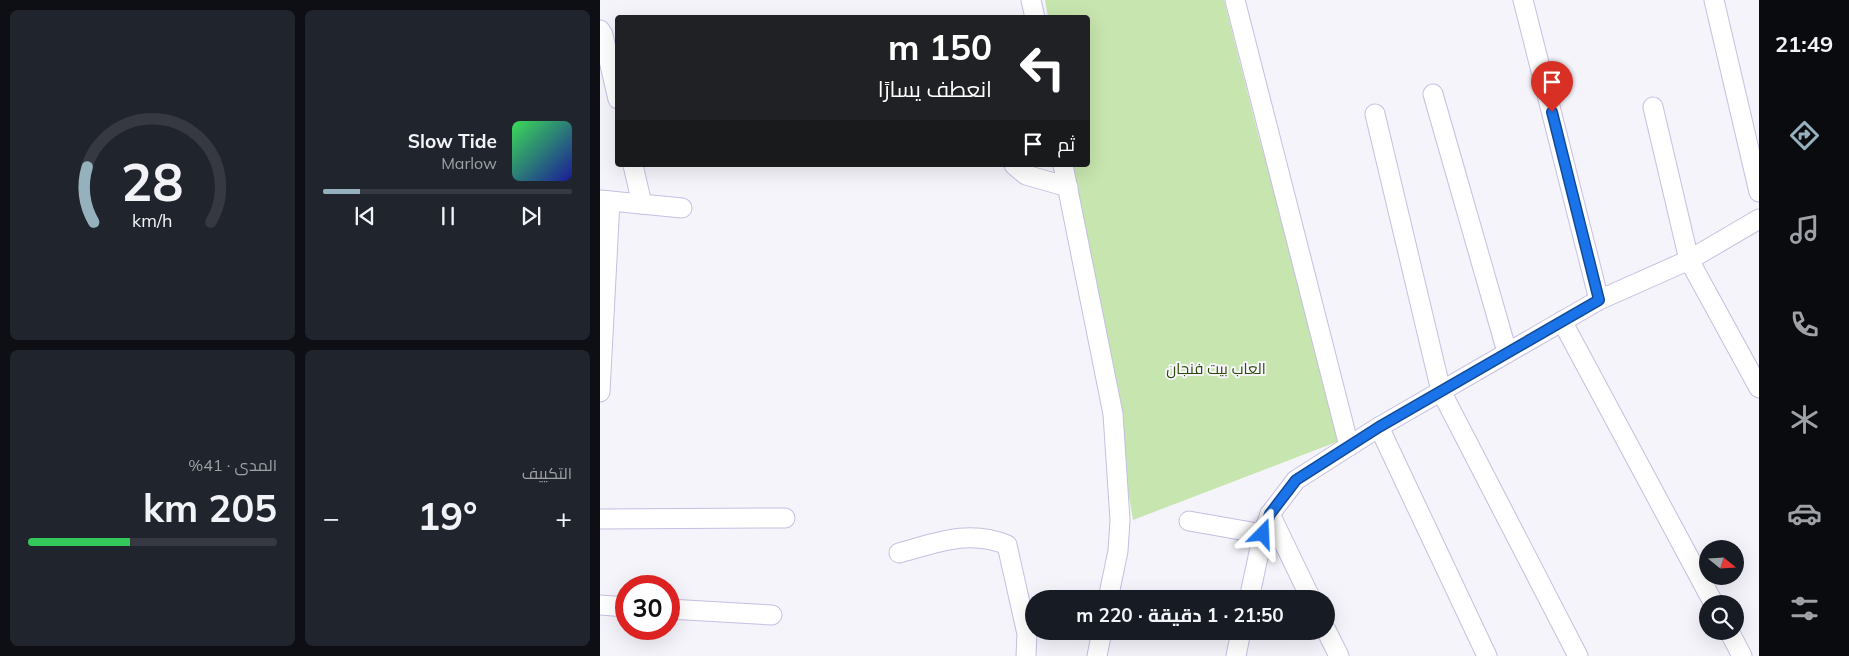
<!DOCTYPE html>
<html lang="ar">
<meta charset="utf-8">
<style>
:root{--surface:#171b24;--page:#20242c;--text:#f1f3f6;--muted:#9ea1a6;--line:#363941;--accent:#96b1be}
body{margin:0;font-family:Mulish,Cairo,sans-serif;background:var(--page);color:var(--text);direction:rtl;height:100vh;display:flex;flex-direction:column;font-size:19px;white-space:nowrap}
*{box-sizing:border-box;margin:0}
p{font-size:16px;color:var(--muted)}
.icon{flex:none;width:28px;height:28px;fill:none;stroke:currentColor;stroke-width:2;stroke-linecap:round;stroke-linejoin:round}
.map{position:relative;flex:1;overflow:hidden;direction:ltr}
.details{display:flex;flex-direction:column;gap:10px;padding:10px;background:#0d0f14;width:600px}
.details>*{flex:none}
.guide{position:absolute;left:15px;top:15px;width:475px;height:152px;border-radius:5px;box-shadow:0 5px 20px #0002;direction:rtl;background:#202124;color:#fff;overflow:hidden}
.needle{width:32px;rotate:108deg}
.buttons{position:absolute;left:1099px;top:540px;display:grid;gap:10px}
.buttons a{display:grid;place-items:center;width:45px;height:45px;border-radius:50%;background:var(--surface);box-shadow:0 5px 20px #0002;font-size:25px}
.speed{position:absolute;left:15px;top:575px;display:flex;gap:10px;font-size:25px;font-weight:700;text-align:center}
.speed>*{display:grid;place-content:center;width:65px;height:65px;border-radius:50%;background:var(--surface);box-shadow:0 5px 20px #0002;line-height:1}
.speed .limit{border:8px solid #d22;background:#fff;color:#111}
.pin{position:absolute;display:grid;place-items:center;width:42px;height:42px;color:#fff;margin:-51px -21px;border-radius:50% 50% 50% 0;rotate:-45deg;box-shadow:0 0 5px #0007}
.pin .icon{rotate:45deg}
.me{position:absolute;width:55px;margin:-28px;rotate:21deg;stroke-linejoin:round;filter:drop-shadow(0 0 4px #0008)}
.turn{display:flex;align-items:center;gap:18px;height:105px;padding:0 15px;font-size:22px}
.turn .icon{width:65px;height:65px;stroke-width:2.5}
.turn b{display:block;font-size:35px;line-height:42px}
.then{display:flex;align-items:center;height:48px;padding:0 15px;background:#0003;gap:10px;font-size:19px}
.big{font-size:38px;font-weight:700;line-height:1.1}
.details .card{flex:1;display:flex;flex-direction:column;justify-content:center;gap:8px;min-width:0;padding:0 18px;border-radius:8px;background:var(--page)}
.details .dial{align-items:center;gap:0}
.dial svg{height:130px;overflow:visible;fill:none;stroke:var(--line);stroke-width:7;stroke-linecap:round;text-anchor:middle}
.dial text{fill:var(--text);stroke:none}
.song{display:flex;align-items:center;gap:15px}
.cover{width:60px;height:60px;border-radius:8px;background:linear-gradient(135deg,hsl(130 70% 55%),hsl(240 70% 35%))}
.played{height:5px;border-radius:2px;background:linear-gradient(90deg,var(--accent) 15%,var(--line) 15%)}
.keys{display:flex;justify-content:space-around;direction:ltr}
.heat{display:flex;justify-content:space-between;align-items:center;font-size:28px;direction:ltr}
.charge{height:8px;border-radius:4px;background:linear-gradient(90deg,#34c759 41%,var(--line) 0)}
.details .tiles{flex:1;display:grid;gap:10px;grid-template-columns:repeat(2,1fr)}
.trip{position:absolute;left:425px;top:590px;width:310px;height:50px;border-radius:25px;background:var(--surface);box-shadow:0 5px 20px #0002;font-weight:700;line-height:50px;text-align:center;direction:rtl}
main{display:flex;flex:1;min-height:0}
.dock{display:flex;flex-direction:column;width:90px;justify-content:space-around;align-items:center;background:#090b0e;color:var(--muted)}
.dock .icon{width:35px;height:35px}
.dock .selected{color:var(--accent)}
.dock b{font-size:22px;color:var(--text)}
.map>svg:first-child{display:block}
.green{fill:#c7e5ae}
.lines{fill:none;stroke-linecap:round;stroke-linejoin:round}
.minor-casing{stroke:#c5bfe1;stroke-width:21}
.minor{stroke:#fff;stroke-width:19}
.route-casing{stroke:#114b97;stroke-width:12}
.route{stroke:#1a73e8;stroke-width:9}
.labels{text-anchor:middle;stroke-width:4;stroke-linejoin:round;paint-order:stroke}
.park-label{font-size:15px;fill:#2b4901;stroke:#f5f4fb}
</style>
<main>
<nav class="dock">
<b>21:49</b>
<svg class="icon selected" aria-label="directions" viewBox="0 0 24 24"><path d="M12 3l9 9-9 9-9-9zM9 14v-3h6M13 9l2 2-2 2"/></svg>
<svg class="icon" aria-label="music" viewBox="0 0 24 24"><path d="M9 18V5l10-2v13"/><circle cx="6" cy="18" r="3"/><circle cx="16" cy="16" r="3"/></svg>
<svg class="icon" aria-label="phone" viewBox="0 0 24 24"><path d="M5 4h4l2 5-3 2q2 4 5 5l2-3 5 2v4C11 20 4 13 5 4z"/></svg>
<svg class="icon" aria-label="climate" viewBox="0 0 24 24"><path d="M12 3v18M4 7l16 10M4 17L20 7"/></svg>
<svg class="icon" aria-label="car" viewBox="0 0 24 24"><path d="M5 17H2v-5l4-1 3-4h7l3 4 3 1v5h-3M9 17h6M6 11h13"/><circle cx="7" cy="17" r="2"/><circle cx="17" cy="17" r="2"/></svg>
<svg class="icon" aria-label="filters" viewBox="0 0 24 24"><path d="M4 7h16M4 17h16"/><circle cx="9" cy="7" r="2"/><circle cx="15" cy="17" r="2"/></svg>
</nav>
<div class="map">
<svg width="1159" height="656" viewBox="0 0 1159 656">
<rect width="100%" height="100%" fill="#f5f4fb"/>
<!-- green -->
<path class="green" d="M 445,0 L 624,0 L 659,138 L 747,438 L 533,520 L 473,165 L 488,165 L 488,18 L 448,17 Z"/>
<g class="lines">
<defs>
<g id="minor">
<path d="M 431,0 L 435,18"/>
<path d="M 635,0 L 749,446"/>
<path d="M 923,0 L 999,300"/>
<path d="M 1114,0 L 1159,192"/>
<path d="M 0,30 L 3,35 L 18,99"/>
<path d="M 833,94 L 907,352"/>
<path d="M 1053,107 L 1089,260 L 1159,388"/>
<path d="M 775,114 L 841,391 L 978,656"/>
<path d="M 33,165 L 42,204"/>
<path d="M 414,165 L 426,175 L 468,187"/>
<path d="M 463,165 L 513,414 L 520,520 L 518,551 L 508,599"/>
<path d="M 0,200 L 82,208"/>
<path d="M 962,321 L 1114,604"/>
<path d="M 0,392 L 10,201"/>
<path d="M 779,427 L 887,656"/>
<path d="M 670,514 L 711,599"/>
<path d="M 0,519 L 185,518"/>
<path d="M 589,521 L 663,534"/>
<path d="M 299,553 C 336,543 369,529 407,545 L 427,634 L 426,656"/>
<path d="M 649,599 L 663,534 L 670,514 L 696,480 L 779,427 L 999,300 L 1089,260 L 1159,219"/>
<path d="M 0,605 L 26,607"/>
<path d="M 69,609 L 172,615"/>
<path d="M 726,630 L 739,656"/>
<path d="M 1129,631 L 1142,656"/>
<path d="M 497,656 L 502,631"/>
<path d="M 636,656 L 641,631"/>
</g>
</defs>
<!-- minor casing -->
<use href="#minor" class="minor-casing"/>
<!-- minor -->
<use href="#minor" class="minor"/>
</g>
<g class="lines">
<defs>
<path id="route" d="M 663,534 L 670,514 L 696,480 L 779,427 L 999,300 L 952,112"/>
</defs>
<!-- route casing -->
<use href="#route" class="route-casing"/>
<!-- route -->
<use href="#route" class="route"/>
</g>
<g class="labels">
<!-- park labels -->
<g class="park-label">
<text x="616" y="374">العاب بيت فنجان</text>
</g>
</g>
</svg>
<div class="buttons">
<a><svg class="needle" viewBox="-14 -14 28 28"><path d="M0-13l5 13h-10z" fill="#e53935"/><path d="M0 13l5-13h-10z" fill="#9ea1a6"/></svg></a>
<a><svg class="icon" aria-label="search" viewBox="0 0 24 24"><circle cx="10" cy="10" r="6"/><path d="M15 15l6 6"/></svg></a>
</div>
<div class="speed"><div class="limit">30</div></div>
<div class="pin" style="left:952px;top:112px;background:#d93025"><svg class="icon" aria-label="arrive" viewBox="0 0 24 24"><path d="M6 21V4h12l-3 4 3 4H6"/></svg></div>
<svg class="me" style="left:663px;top:534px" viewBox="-20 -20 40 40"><path d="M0-17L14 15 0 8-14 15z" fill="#1a73e8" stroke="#fff" stroke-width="4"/></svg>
<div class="trip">21:50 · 1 دقيقة · 220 m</div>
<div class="guide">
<div class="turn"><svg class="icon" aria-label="left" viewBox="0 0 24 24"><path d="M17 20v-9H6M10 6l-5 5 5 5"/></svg><div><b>150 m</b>انعطف يسارًا</div></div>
<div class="then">ثم<svg class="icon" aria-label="arrive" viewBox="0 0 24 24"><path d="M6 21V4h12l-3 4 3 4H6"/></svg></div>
</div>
</div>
<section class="details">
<div class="tiles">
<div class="card">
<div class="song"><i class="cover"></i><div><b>Slow Tide</b><p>Marlow</p></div></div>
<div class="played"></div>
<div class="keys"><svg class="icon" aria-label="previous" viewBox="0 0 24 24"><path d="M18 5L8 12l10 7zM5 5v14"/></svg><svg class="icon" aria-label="pause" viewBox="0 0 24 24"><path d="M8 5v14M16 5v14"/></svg><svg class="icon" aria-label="next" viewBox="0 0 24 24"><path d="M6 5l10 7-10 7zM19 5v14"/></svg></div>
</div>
<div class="card dial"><svg viewBox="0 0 100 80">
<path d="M14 69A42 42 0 1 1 86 69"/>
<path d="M14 69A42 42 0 0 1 10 35" stroke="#96b1be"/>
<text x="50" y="56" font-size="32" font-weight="700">28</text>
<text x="50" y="72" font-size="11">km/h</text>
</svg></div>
<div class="card"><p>التكييف</p>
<div class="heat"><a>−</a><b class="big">19°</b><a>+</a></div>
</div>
<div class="card"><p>المدى · 41%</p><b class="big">205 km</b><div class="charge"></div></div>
</div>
</section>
</main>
